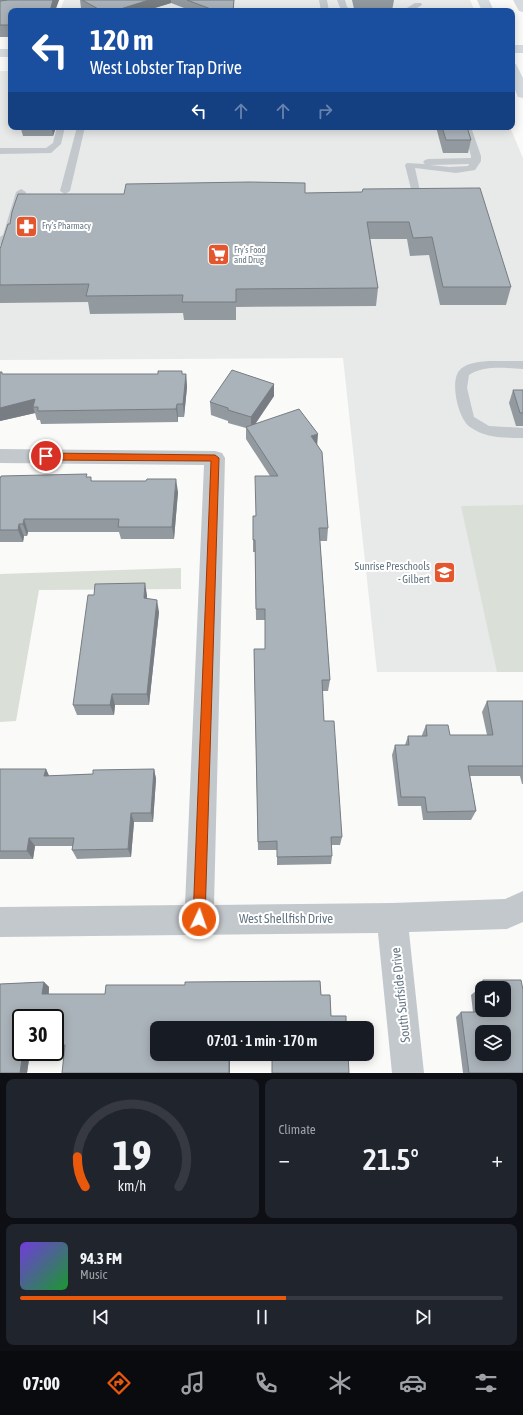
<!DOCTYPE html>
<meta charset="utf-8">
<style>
:root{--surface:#171b24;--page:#20242c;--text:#f1f3f6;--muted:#9ea1a6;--line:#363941;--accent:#ea580c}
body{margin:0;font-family:"Asap Condensed",sans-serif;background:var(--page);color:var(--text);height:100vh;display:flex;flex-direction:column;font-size:15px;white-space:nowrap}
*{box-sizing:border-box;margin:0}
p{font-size:13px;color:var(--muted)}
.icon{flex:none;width:22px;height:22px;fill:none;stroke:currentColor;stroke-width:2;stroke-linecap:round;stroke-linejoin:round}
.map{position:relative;height:1073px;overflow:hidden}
.side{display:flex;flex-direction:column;gap:6px;padding:6px;background:#0d0f14;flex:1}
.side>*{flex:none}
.hud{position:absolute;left:8px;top:8px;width:507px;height:122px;border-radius:8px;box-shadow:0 2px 10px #0003;background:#1a4fa0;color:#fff;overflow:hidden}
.tools{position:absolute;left:475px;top:981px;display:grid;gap:8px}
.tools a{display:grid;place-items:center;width:36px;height:36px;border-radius:8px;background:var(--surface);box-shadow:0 2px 10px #0003;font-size:20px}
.speed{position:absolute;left:12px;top:1009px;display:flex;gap:8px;font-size:20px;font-weight:700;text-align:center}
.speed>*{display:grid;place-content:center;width:52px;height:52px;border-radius:50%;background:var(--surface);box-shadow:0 2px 10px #0003;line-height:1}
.speed .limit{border:2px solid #111;border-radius:6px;background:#fff;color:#111}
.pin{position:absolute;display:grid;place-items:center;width:34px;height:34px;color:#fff;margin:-17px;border:2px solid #fff;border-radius:50%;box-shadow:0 1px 4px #0007}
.me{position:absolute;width:44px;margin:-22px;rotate:3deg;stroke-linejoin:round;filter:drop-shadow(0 0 3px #0008)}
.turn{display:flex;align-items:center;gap:14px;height:84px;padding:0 16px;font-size:18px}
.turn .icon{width:52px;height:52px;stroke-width:2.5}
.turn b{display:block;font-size:28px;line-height:34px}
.lanes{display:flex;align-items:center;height:38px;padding:0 16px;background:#0003;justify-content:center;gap:20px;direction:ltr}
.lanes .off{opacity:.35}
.big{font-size:30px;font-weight:600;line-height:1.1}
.side .card{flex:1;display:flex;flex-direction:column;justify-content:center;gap:6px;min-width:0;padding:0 14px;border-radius:8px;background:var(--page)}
.side .dial{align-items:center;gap:0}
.dial svg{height:104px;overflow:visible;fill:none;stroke:var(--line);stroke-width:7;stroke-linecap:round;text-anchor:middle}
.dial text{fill:var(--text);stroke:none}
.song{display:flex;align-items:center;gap:12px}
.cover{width:48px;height:48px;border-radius:6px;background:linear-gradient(135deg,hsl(260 70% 55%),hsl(130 70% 35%))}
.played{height:4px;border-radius:2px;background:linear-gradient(90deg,var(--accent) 55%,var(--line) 55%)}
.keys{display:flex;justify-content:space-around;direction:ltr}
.heat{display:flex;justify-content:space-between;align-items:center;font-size:22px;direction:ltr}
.side .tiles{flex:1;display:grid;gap:6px;grid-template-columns:1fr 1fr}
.card:last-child{grid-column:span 2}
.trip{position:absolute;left:150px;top:1021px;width:224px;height:40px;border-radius:8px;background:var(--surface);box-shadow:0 2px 10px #0003;font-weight:600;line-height:40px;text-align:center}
.menu{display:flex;height:64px;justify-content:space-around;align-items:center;background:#090b0e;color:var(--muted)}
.menu .icon{width:28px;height:28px}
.menu .active{color:var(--accent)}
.menu b{font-size:18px;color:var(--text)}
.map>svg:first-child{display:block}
.built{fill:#e8e9e9}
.green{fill:#dadfd7}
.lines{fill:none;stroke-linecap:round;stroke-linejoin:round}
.service{fill:#c3c8cc;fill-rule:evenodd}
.minor{fill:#c3c8cc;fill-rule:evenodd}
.secondary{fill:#d6dbdf;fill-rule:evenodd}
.wall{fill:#929a9f;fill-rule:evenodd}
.shaded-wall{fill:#777d82}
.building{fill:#aab3b9;stroke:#777d82;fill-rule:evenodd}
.route{fill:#ea580c;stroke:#983908}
.labels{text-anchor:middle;stroke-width:4;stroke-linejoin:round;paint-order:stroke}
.far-poi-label{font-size:9px;fill:#657683;stroke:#fff;text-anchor:start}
.poi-label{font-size:11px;fill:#657683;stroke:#fff;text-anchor:end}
.near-street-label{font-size:13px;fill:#657683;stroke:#fff}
</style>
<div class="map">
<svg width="523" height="1073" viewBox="0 0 523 1073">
<rect width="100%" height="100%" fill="#fafaf8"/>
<!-- built -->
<g class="built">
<path d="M 64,0 L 470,0 L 475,11 L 60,11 Z"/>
<path d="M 0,71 L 11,71 L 11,127 L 510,127 L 523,158 L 523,672 L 377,672 L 343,358 L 0,360 Z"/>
</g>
<!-- green -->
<g class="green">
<path d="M 523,505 L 523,672 L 497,672 L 461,506 Z"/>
<path d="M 181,568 L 181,589 L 39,590 L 16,721 L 0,722 L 0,574 Z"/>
</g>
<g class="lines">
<!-- service -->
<g class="service">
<path d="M 319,0 L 327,0 L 329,11 L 321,11 Z"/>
<path d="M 337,0 L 345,0 L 347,7 L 354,11 L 341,10 Z"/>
<path d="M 415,3 L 421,3 L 422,5 L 412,11 L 402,11 Z"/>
<path d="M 57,127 L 65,127 L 61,144 L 51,153 L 0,154 L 0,148 L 46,148 L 53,143 Z"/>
<path d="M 77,127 L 85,127 L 70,191 L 65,194 L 60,191 Z"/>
<path d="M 463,127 L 471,127 L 481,156 L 481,161 L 475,170 L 456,173 L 415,168 L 420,191 L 418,193 L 412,193 L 405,165 L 407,163 L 425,164 L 423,162 L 425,160 L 428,159 L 471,158 L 471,156 ZM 469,164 L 468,166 L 449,167 L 430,165 Z"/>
<path d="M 21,189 L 26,192 L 13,236 L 4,244 L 0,245 L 0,237 L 3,235 L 16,192 Z"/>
<path d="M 488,361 L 523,361 L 523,369 C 506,368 483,365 469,375 L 467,388 L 474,417 L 489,426 L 523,428 L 523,438 C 505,438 485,438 470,427 C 458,419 450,382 459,371 C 465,363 478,362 488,361 Z"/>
</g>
<!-- minor -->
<path class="minor" d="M 0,449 L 215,451 L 222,453 L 225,458 L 214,905 L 392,903 L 505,899 L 523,891 L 523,922 L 507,929 L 409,932 L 424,1073 L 392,1073 L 378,933 L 0,937 L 0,907 L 185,905 L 204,465 L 0,463 Z"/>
<!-- secondary -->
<g class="secondary">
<path d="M 477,0 L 489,0 L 494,11 L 482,11 Z"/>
<path d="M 513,0 L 523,0 L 523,12 L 519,11 Z"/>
<rect x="512" y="45" width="11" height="8"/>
<rect x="0" y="49" width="11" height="8"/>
<path d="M 512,63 L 516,64 L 523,78 L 523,98 L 518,97 L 512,83 Z"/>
</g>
</g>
<!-- wall -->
<g class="wall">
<path d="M 0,0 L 59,0 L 55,11 L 11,11 L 11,37 L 0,37 Z"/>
<path d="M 80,0 L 234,0 L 234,11 L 192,11 L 171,3 L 145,11 L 87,11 L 81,8 Z"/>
<path d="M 352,0 L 394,0 L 392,11 L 367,11 L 367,9 L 354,9 Z"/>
<path d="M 56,127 L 53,136 L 23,136 L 21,129 Z"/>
<path d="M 436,127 L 467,127 L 471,140 L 468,153 L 443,153 Z"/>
<path d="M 363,189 L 511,287 L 506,305 L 440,305 L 429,255 L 410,256 L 407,239 L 370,239 L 378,288 L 376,306 L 236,307 L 236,320 L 184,320 L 183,313 L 90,314 L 88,302 L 0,303 L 0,249 L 305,193 L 362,192 Z"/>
<path d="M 0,372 L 2,374 L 186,374 L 187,387 L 184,417 L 178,417 L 178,422 L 41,424 L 40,420 L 37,420 L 35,413 L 0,421 Z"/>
<path d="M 274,384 L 274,396 L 256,423 L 317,445 L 328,528 L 327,541 L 320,541 L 330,680 L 328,691 L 322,691 L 324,721 L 342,837 L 340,845 L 331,845 L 332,856 L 331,864 L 277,865 L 277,850 L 258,850 L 254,649 L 265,649 L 265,620 L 256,620 L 255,552 L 253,552 L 253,516 L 256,516 L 270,476 L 246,439 L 246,428 L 228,423 L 228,421 L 211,415 L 210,402 Z"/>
<path d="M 513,390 L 523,390 L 523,426 L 516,426 L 509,403 Z"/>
<path d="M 88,477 L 92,481 L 178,492 L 174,539 L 121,539 L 119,532 L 28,532 L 27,536 L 24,536 L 23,542 L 0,542 L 0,479 Z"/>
<path d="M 94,595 L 147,595 L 147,599 L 159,612 L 149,705 L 115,705 L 114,715 L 77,715 L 73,705 Z"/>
<path d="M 487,701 L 523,701 L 523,784 L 522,784 L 520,776 L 470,776 L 476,811 L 471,820 L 423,820 L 421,806 L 398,806 L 392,755 L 395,745 L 405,745 L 408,736 L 422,736 L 422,735 L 426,725 L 450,735 L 487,735 L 482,712 Z"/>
<path d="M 0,769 L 46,769 L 49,776 L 93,774 L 154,769 L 156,779 L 153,822 L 134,822 L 131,857 L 77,859 L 72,850 L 73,846 L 35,846 L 33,859 L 0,859 Z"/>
<path d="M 483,980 L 521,980 L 523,990 L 523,1073 L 463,1073 L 456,1017 L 461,1012 L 473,1012 L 471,995 L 477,990 L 478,990 L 477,986 ZM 482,988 L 504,988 L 504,1010 L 482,1010 ZM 482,1032 L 504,1032 L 504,1054 L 482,1054 Z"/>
<path d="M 320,981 L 321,995 L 330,995 L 331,1016 L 346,1016 L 346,1028 L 157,1028 L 157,1054 L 230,1054 L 230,1073 L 62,1073 L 65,1049 L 55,1049 L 55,1018 L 21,1018 L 21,1052 L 30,1052 L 27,1073 L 0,1073 L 0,984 L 44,982 L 49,987 L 49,994 L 105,994 L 106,985 L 185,985 L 185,982 Z"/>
</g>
<!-- shaded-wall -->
<g class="shaded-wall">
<path d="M 53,0 L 59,0 L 55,11 L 50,11 Z"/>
<path d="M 149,0 L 171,0 L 171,3 L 145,11 L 114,11 Z"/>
<path d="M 53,127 L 56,127 L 53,136 L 52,129 Z"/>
<path d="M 186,374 L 187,387 L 184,417 L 183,404 Z"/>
<path d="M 274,384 L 274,396 L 251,430 L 251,417 Z"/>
<path d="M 35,399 L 33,407 L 35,413 L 0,421 L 0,408 Z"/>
<path d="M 177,404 L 178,417 L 178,422 L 176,409 Z"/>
<path d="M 318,434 L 317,447 L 311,436 Z"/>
<path d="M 176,479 L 178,492 L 174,539 L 172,527 Z"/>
<path d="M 24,519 L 28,532 L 27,536 L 23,524 Z"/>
<path d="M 19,524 L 24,536 L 23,542 L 18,530 Z"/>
<path d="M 145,583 L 147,595 L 146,610 L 144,598 Z"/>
<path d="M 157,600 L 159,612 L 149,705 L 147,694 Z"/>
<path d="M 112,694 L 115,705 L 114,715 L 110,705 Z"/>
<path d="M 46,769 L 50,778 L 44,776 Z"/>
<path d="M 154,769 L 156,779 L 153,822 L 151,813 Z"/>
<path d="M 131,813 L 134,822 L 131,857 L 128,849 Z"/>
<path d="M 29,838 L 35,846 L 33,859 L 27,851 Z"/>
<path d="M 44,982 L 49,987 L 48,999 L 42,994 Z"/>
<path d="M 23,1052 L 30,1052 L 27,1073 L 20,1073 Z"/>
<rect x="229" y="1054" width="1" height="19"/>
</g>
<!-- building -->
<g class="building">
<path d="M 8,0 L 53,0 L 50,11 L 11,11 L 11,25 L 0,25 L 0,1 Z"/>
<path d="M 82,0 L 149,0 L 114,11 L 102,11 Z"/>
<path d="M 187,0 L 234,0 L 233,11 L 216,11 Z"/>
<path d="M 22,127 L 53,127 L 52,129 L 21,129 Z"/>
<path d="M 442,127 L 467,127 L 471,140 L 446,140 Z"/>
<path d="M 249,182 L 305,183 L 305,193 L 362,192 L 363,189 L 480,188 L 511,287 L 443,287 L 432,237 L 413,238 L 409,222 L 367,222 L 378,288 L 236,289 L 236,302 L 182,302 L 183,295 L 86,296 L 89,284 L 0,285 L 0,249 L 8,224 L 10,224 L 12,212 L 18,194 L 124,194 L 126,184 Z"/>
<path d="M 232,370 L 274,384 L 251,417 L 228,410 L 228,408 L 210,402 Z"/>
<path d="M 158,371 L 182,371 L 182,374 L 186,374 L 183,404 L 177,404 L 176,409 L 38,411 L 38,407 L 33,407 L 35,399 L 0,408 L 0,372 L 2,372 L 2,374 L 158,374 Z"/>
<path d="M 513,390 L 523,390 L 523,413 L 520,413 Z"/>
<path d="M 299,409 L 318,434 L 311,436 L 322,452 L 328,528 L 319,528 L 330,680 L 322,680 L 324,721 L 334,721 L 342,837 L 331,837 L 332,856 L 277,857 L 277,841 L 258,842 L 254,649 L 265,649 L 265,609 L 256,609 L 255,540 L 253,540 L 253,516 L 256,516 L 255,476 L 278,476 L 246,427 Z"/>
<path d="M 87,474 L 86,477 L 91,477 L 91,481 L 146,481 L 147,479 L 176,479 L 172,527 L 118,527 L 119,519 L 24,519 L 23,524 L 19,524 L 18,530 L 0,530 L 0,479 L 1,476 Z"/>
<path d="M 145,583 L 144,598 L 157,600 L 147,694 L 112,694 L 110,705 L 73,705 L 88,595 L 94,595 L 95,584 Z"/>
<path d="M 487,701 L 523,701 L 523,766 L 468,766 L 476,811 L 427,812 L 425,797 L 401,797 L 395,745 L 409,745 L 408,736 L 427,736 L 426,725 L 448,725 L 450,735 L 493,735 Z"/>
<path d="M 0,769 L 46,769 L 44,776 L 93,774 L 93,770 L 154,769 L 151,813 L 131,813 L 128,849 L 72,850 L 74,838 L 29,838 L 27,851 L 0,851 Z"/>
<path d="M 483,980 L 521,980 L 523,990 L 523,1073 L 469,1073 L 461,1012 L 480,1012 L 477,990 L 482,990 L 482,1010 L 504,1010 L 504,988 L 484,988 ZM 482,1032 L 504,1032 L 504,1054 L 482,1054 Z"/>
<path d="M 320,981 L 321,995 L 330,995 L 331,1016 L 346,1016 L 346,1028 L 157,1028 L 157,1054 L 229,1054 L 229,1073 L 62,1073 L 65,1045 L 55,1045 L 55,1018 L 21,1018 L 21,1052 L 23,1052 L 20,1073 L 0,1073 L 0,984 L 44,982 L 42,994 L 105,994 L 106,985 L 185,985 L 185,982 Z"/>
<path d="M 272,1054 L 348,1054 L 349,1073 L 272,1073 Z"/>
</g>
<!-- route -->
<path class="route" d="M 46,453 L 215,455 L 219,458 L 205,919 L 203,923 L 199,925 L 195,923 L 193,919 L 211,461 L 46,460 L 42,456 Z"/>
<!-- icons -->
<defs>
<symbol id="pharmacy-square" viewBox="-11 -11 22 22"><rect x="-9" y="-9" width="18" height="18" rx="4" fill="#e4572e" stroke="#fff"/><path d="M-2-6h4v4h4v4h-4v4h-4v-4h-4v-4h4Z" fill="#fff"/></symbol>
<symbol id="supermarket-square" viewBox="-11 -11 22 22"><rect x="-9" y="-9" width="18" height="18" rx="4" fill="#e4572e" stroke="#fff"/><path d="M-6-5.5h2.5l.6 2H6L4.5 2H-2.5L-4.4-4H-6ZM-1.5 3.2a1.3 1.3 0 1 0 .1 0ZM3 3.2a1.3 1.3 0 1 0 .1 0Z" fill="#fff"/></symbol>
<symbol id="school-square" viewBox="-11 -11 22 22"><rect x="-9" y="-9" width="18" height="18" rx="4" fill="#e4572e" stroke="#fff"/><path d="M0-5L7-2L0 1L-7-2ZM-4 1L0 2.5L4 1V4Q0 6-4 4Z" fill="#fff"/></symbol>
</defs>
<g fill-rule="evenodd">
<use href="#pharmacy-square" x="14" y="214" width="25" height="25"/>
<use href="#supermarket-square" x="206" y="242" width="25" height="25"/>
<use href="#school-square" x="432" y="560" width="25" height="25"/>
</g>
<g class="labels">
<!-- far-poi labels -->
<g class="far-poi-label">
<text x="42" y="229">Fry's Pharmacy</text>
<text x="234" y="253">Fry's Food<tspan x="234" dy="10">and Drug</tspan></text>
</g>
<!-- poi labels -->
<g class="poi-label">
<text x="430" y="570">Sunrise Preschools<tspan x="430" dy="13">- Gilbert</tspan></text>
</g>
<!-- near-street labels -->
<g class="near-street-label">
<text x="286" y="923">West Shellfish Drive</text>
<text transform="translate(400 995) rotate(-96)" y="5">South Surfside Drive</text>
</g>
</g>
</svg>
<div class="tools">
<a><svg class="icon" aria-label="sound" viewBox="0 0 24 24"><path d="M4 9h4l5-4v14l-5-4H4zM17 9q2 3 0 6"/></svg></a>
<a><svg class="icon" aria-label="layers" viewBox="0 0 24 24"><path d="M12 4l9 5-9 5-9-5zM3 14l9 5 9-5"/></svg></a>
</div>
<div class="speed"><div class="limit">30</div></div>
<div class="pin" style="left:46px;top:456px;background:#d93025"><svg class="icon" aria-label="arrive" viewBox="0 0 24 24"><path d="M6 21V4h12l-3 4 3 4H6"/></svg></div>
<svg class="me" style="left:199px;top:919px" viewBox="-20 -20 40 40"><circle r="17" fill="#ea580c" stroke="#fff" stroke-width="3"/><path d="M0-11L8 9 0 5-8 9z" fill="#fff"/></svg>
<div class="trip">07:01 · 1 min · 170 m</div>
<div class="hud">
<div class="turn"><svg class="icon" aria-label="left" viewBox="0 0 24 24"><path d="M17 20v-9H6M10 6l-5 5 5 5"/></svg><div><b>120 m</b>West Lobster Trap Drive</div></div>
<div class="lanes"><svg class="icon" aria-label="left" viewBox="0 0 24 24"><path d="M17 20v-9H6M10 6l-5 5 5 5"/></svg><svg class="icon off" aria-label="ahead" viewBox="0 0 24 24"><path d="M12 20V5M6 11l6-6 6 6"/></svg><svg class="icon off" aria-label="ahead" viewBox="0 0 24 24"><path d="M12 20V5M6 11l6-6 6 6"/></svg><svg class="icon off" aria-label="right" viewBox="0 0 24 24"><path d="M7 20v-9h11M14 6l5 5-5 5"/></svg></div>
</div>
</div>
<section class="side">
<div class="tiles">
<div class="card dial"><svg viewBox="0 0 100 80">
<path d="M14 69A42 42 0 1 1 86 69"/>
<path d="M14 69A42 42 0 0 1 8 46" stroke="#ea580c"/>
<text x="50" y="56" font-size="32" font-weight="700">19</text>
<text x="50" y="72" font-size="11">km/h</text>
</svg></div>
<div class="card"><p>Climate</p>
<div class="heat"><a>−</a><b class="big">21.5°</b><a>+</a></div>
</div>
<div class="card">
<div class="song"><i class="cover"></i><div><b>94.3 FM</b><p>Music</p></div></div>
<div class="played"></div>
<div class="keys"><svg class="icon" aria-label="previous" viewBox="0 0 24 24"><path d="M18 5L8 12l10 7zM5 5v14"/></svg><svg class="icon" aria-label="pause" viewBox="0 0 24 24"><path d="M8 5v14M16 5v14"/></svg><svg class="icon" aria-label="next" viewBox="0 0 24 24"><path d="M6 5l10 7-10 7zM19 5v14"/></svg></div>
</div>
</div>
</section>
<nav class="menu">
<b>07:00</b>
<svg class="icon active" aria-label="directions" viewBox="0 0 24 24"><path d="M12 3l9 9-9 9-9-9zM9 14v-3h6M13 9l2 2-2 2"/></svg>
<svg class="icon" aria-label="music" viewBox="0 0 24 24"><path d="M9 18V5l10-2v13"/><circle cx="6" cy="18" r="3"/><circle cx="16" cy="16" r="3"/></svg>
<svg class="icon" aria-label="phone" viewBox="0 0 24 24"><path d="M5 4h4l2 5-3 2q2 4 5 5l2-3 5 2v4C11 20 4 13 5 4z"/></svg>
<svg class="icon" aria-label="climate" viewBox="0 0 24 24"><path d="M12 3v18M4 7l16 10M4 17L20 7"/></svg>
<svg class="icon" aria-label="car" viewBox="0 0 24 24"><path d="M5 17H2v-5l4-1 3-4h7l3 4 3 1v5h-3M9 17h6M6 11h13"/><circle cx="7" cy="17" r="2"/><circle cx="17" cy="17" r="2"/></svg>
<svg class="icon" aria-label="filters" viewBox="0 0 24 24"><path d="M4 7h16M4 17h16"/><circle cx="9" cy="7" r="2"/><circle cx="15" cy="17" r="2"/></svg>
</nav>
